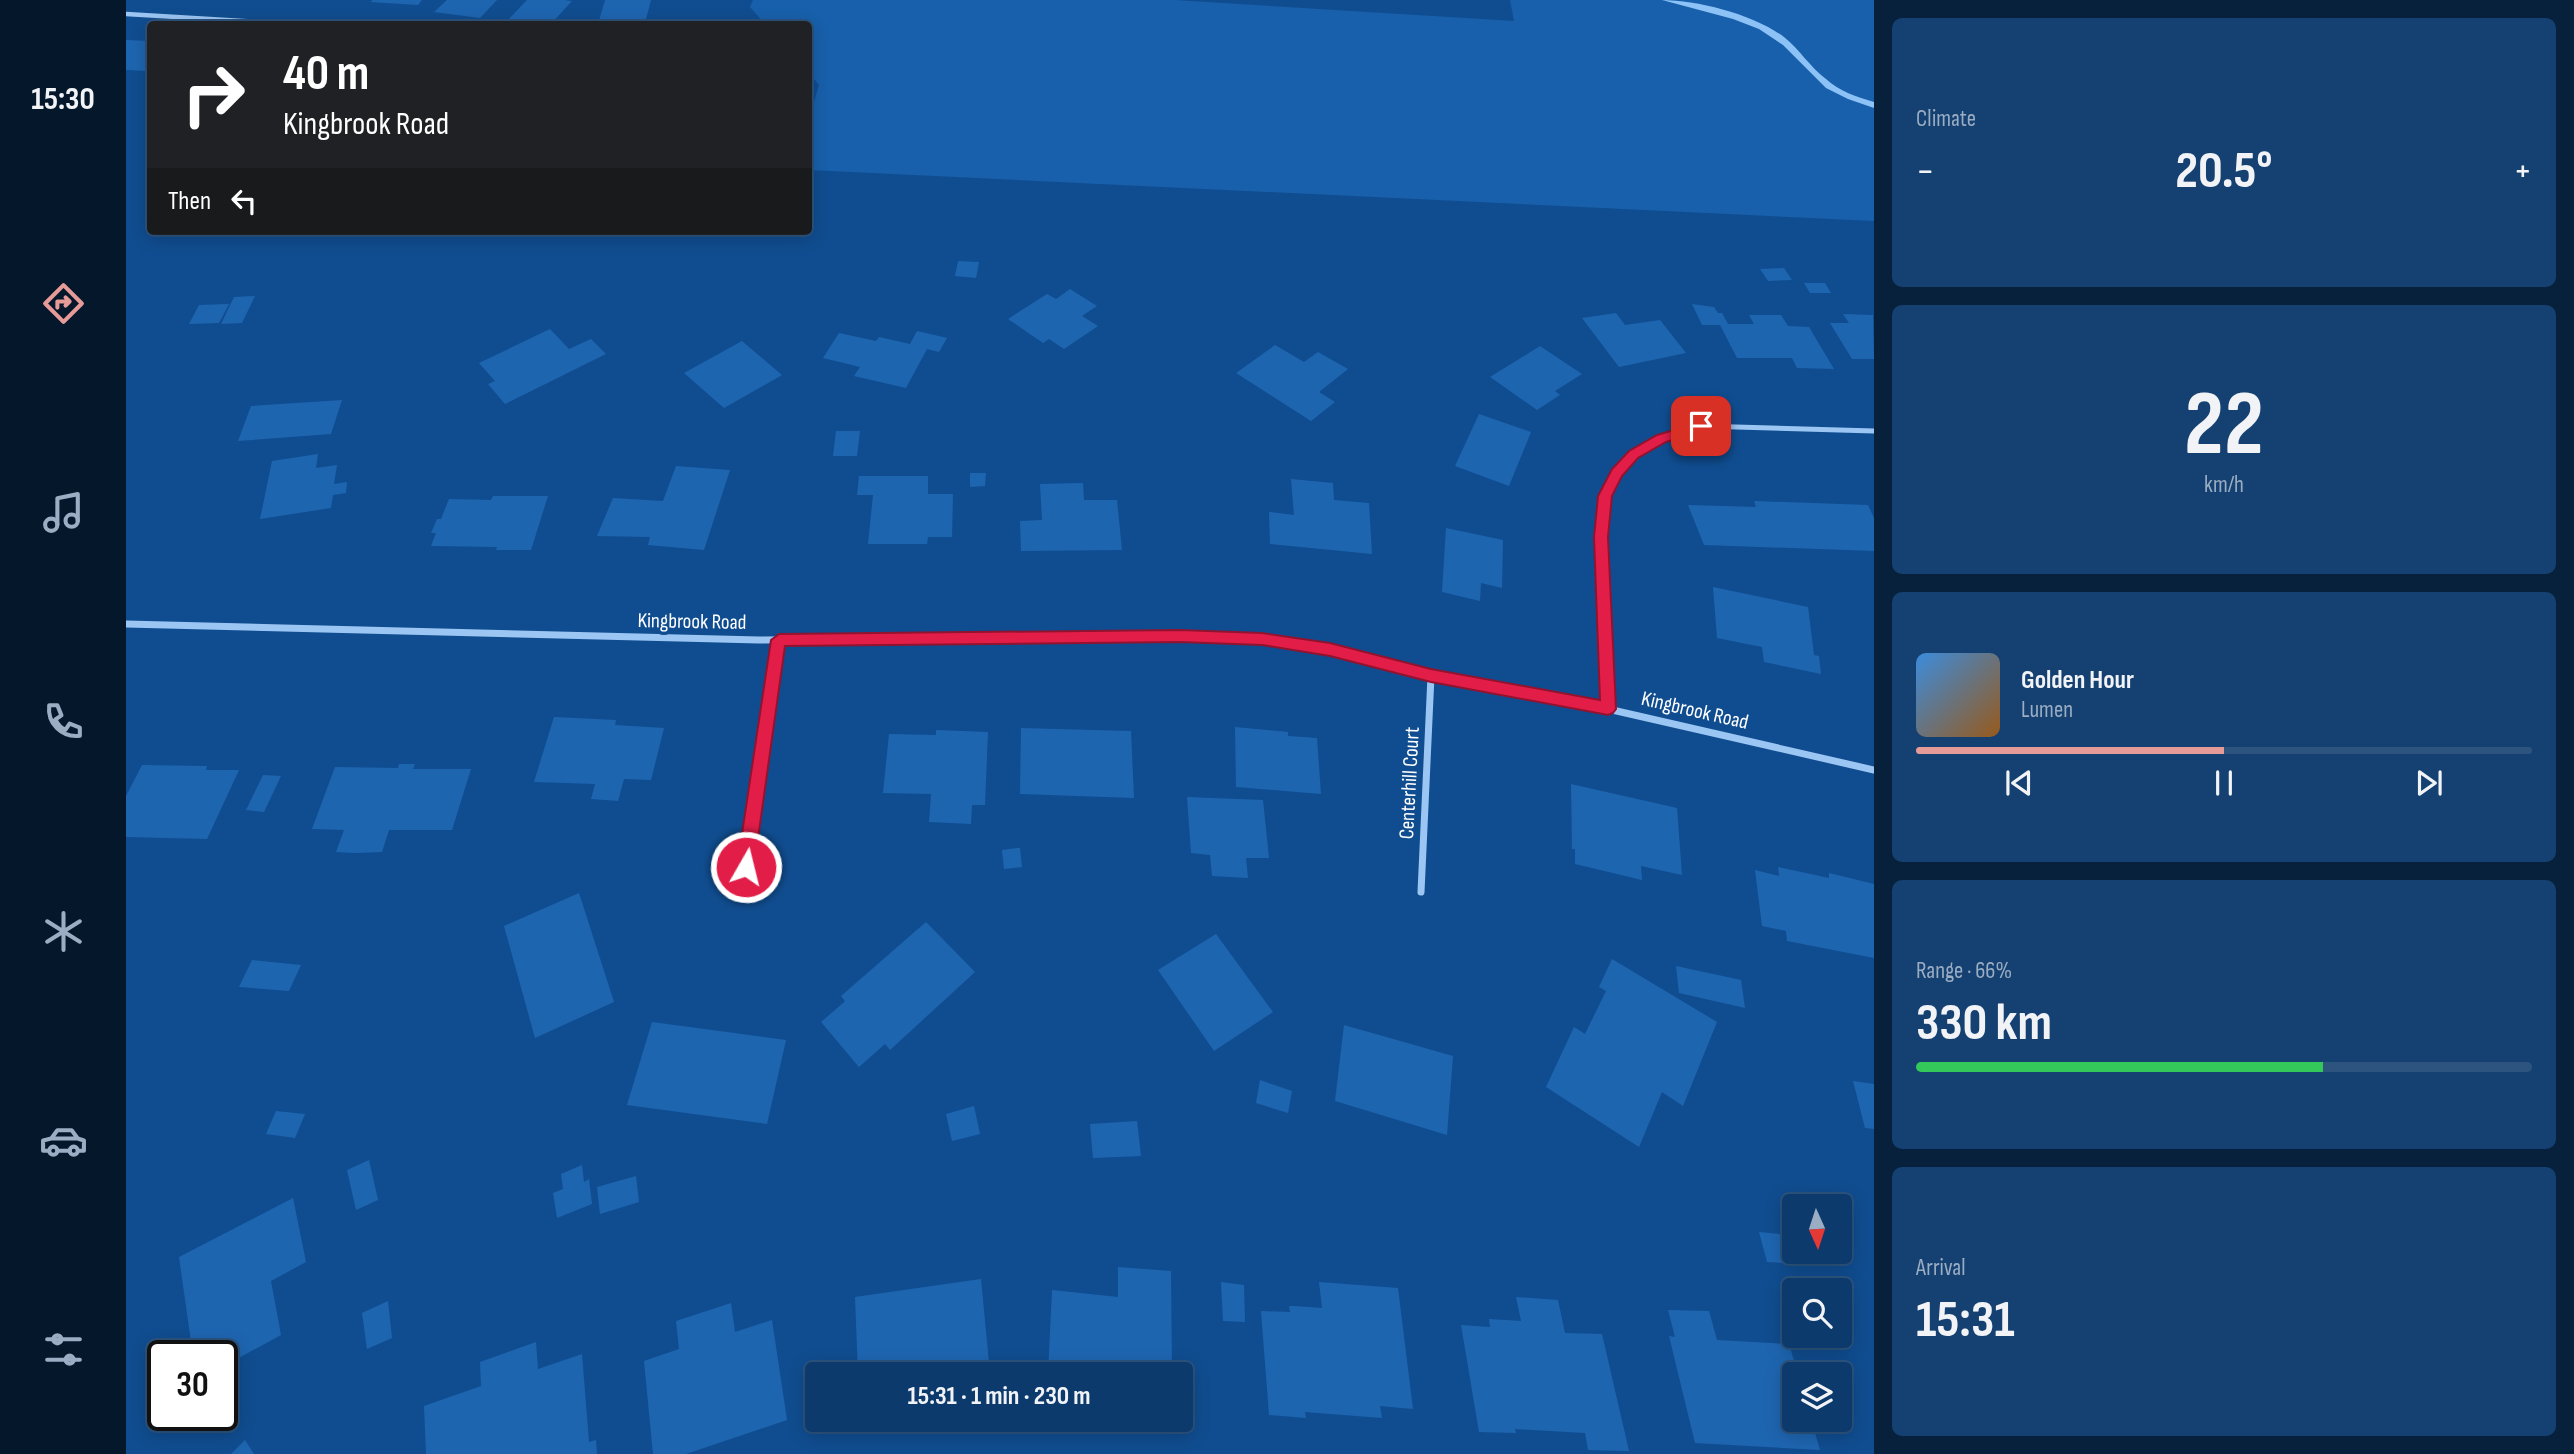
<!DOCTYPE html>
<meta charset="utf-8">
<style>
:root{--surface:#0c3a6c;--page:#154172;--text:#f1f3f6;--muted:#9aadc2;--line:#2c547f;--accent:#e69b98}
body{margin:0;font-family:"Sofia Sans Condensed",sans-serif;background:var(--page);color:var(--text);height:100vh;display:flex;flex-direction:column;font-size:26px;white-space:nowrap}
*{box-sizing:border-box;margin:0}
p{font-size:23px;color:var(--muted)}
.icon{flex:none;width:38px;height:38px;fill:none;stroke:currentColor;stroke-width:2;stroke-linecap:round;stroke-linejoin:round}
.map{position:relative;flex:1;overflow:hidden}
.sheet{display:flex;flex-direction:column;gap:18px;padding:18px;background:#07203b;width:700px}
.sheet>*{flex:none}
.hud{position:absolute;left:21px;top:21px;width:665px;height:214px;border-radius:7px;box-shadow:0 4px 18px #0003,0 0 0 2px var(--line);background:#202124;color:#fff;overflow:hidden}
.needle{width:46px;rotate:177deg}
.fabs{position:absolute;left:1656px;top:1194px;display:grid;gap:14px}
.fabs a{display:grid;place-items:center;width:70px;height:70px;border-radius:7px;background:var(--surface);box-shadow:0 4px 18px #0003,0 0 0 2px var(--line);font-size:35px}
.speed{position:absolute;left:21px;top:1340px;display:flex;gap:14px;font-size:35px;font-weight:700;text-align:center}
.speed>*{display:grid;place-content:center;width:91px;height:91px;border-radius:50%;background:var(--surface);box-shadow:0 4px 18px #0003,0 0 0 2px var(--line);line-height:1}
.speed .limit{border:4px solid #111;border-radius:10px;background:#fff;color:#111}
.pin{position:absolute;display:grid;place-items:center;width:60px;height:60px;color:#fff;margin:-30px;border-radius:14px;box-shadow:0 4px 10px #0006}
.me{position:absolute;width:77px;margin:-38px;rotate:8deg;stroke-linejoin:round;filter:drop-shadow(0 0 5px #0008)}
.turn{display:flex;align-items:center;gap:24px;height:147px;padding:0 21px;font-size:32px}
.turn .icon{width:91px;height:91px;stroke-width:2.5}
.turn b{display:block;font-size:49px;line-height:60px}
.then{display:flex;align-items:center;height:66px;padding:0 21px;background:#0003;gap:14px;font-size:26px}
.big{font-size:52px;font-weight:700;line-height:1.1}
.sheet .widget{flex:1;display:flex;flex-direction:column;justify-content:center;gap:10px;min-width:0;padding:0 24px;border-radius:10px;background:var(--page)}
.sheet .dial{align-items:center;gap:0}
.dial b{font-size:91px;line-height:1}
.song{display:flex;align-items:center;gap:21px}
.cover{width:84px;height:84px;border-radius:10px;background:linear-gradient(135deg,hsl(210 70% 55%),hsl(30 70% 35%))}
.played{height:7px;border-radius:4px;background:linear-gradient(90deg,var(--accent) 50%,var(--line) 50%)}
.keys{display:flex;justify-content:space-around;direction:ltr}
.heat{display:flex;justify-content:space-between;align-items:center;font-size:38px;direction:ltr}
.charge{height:10px;border-radius:5px;background:linear-gradient(90deg,#34c759 66%,var(--line) 0)}
.trip{position:absolute;left:679px;top:1362px;width:388px;height:70px;border-radius:7px;background:var(--surface);box-shadow:0 4px 18px #0003,0 0 0 2px var(--line);font-weight:700;line-height:70px;text-align:center}
main{display:flex;flex:1;min-height:0}
.tab-bar{display:flex;flex-direction:column;width:126px;justify-content:space-around;align-items:center;background:#05172b;color:var(--muted)}
.tab-bar .icon{width:49px;height:49px}
.tab-bar .current{color:var(--accent)}
.tab-bar b{font-size:32px;color:var(--text)}
.map>svg:first-child{display:block}
.green{fill:#1860ab}
.lines{fill:none;stroke-linecap:round;stroke-linejoin:round}
.stream{fill:#8cc2f6;fill-rule:evenodd}
.building{fill:#1e65b0}
.street-far2{stroke:#9bc6f3;stroke-width:4.5}
.street-far1{stroke:#9bc6f3;stroke-width:5}
.street{stroke:#9bc6f3;stroke-width:7}
.route{fill:#e11d48;stroke:#92132f;stroke-width:2}
.labels{text-anchor:middle;stroke-width:7;stroke-linejoin:round;paint-order:stroke}
.street-label{font-size:21px;fill:#fff;stroke:#104d90}
</style>
<main>
<nav class="tab-bar">
<b>15:30</b>
<svg class="icon current" aria-label="directions" viewBox="0 0 24 24"><path d="M12 3l9 9-9 9-9-9zM9 14v-3h6M13 9l2 2-2 2"/></svg>
<svg class="icon" aria-label="music" viewBox="0 0 24 24"><path d="M9 18V5l10-2v13"/><circle cx="6" cy="18" r="3"/><circle cx="16" cy="16" r="3"/></svg>
<svg class="icon" aria-label="phone" viewBox="0 0 24 24"><path d="M5 4h4l2 5-3 2q2 4 5 5l2-3 5 2v4C11 20 4 13 5 4z"/></svg>
<svg class="icon" aria-label="climate" viewBox="0 0 24 24"><path d="M12 3v18M4 7l16 10M4 17L20 7"/></svg>
<svg class="icon" aria-label="car" viewBox="0 0 24 24"><path d="M5 17H2v-5l4-1 3-4h7l3 4 3 1v5h-3M9 17h6M6 11h13"/><circle cx="7" cy="17" r="2"/><circle cx="17" cy="17" r="2"/></svg>
<svg class="icon" aria-label="filters" viewBox="0 0 24 24"><path d="M4 7h16M4 17h16"/><circle cx="9" cy="7" r="2"/><circle cx="15" cy="17" r="2"/></svg>
</nav>
<div class="map">
<svg width="1748" height="1454" viewBox="0 0 1748 1454">
<rect width="100%" height="100%" fill="#104d90"/>
<!-- green -->
<path class="green" d="M 627,0 L 1048,0 L 1388,21 L 1384,0 L 1748,0 L 1748,221 L 683,170 L 683,118 L 693,85 L 683,73 L 682,24 L 639,24 L 624,7 Z"/>
<g class="lines">
<!-- stream -->
<path class="stream" d="M 1536,0 C 1572,0 1629,15 1658,37 C 1674,50 1684,67 1700,79 C 1713,91 1731,97 1748,102 L 1748,108 L 1722,99 L 1700,88 L 1657,45 L 1633,29 L 1607,19 Z"/>
</g>
<!-- building -->
<g class="building">
<path d="M 247,0 L 296,0 L 292,5 L 244,2 Z"/>
<path d="M 321,0 L 371,0 L 354,18 L 308,12 Z"/>
<path d="M 401,0 L 438,0 L 446,1 L 425,24 L 379,23 Z"/>
<path d="M 479,0 L 525,0 L 519,23 L 472,24 Z"/>
<path d="M 0,40 L 24,41 L 24,68 L 22,71 L 0,70 Z"/>
<path d="M 832,261 L 853,262 L 850,278 L 829,276 Z"/>
<path d="M 1658,268 L 1666,280 L 1642,281 L 1634,269 Z"/>
<path d="M 1678,283 L 1699,283 L 1705,293 L 1684,293 Z"/>
<path d="M 944,289 L 971,306 L 956,316 L 972,326 L 938,349 L 923,339 L 917,343 L 882,319 L 921,294 L 930,299 Z"/>
<path d="M 129,296 L 116,323 L 95,324 L 108,297 Z"/>
<path d="M 103,304 L 93,323 L 63,324 L 73,305 Z"/>
<path d="M 1566,304 L 1588,307 L 1592,313 L 1596,313 L 1602,324 L 1628,324 L 1623,315 L 1655,315 L 1662,326 L 1683,327 L 1708,369 L 1671,368 L 1666,358 L 1611,358 L 1594,325 L 1576,325 Z"/>
<path d="M 1490,313 L 1499,325 L 1534,320 L 1560,353 L 1493,367 L 1456,318 Z"/>
<path d="M 1717,314 L 1747,315 L 1748,359 L 1726,359 L 1704,323 L 1723,323 Z"/>
<path d="M 424,329 L 443,349 L 465,339 L 480,354 L 379,404 L 362,384 L 369,381 L 353,363 Z"/>
<path d="M 791,331 L 821,338 L 813,352 L 801,349 L 780,388 L 728,376 L 734,367 L 697,358 L 713,333 L 750,341 L 753,337 L 784,344 Z"/>
<path d="M 616,341 L 656,375 L 598,408 L 558,373 Z"/>
<path d="M 1149,345 L 1178,362 L 1192,352 L 1222,369 L 1193,392 L 1209,402 L 1185,421 L 1110,373 Z"/>
<path d="M 1414,346 L 1456,374 L 1429,391 L 1434,395 L 1411,410 L 1364,377 Z"/>
<path d="M 216,400 L 205,434 L 112,441 L 125,406 Z"/>
<path d="M 1353,414 L 1405,432 L 1383,486 L 1329,466 Z"/>
<path d="M 710,431 L 734,431 L 731,456 L 707,456 Z"/>
<path d="M 192,454 L 190,468 L 211,465 L 208,484 L 221,482 L 220,493 L 207,495 L 205,508 L 134,519 L 146,461 Z"/>
<path d="M 550,466 L 604,470 L 578,550 L 522,545 L 524,537 L 471,536 L 487,498 L 537,501 Z"/>
<path d="M 844,473 L 860,473 L 859,486 L 844,487 Z"/>
<path d="M 733,476 L 802,476 L 802,494 L 827,494 L 826,537 L 802,537 L 801,544 L 742,544 L 747,495 L 731,495 Z"/>
<path d="M 1165,479 L 1207,483 L 1208,500 L 1243,503 L 1246,554 L 1144,544 L 1143,512 L 1168,515 Z"/>
<path d="M 957,483 L 958,500 L 991,500 L 996,550 L 895,551 L 894,521 L 916,520 L 914,484 Z"/>
<path d="M 367,496 L 422,496 L 405,550 L 370,550 L 371,547 L 305,546 L 310,533 L 305,533 L 311,519 L 315,519 L 323,499 L 365,500 Z"/>
<path d="M 1628,501 L 1742,505 L 1748,518 L 1748,551 L 1578,545 L 1562,505 L 1630,507 Z"/>
<path d="M 1320,528 L 1377,540 L 1376,588 L 1355,583 L 1354,601 L 1316,592 Z"/>
<path d="M 1587,587 L 1682,607 L 1688,655 L 1693,656 L 1695,674 L 1638,662 L 1636,647 L 1591,638 Z"/>
<path d="M 428,717 L 490,720 L 489,725 L 538,728 L 525,780 L 498,779 L 492,801 L 465,799 L 469,784 L 408,782 Z"/>
<path d="M 1109,727 L 1162,732 L 1162,736 L 1191,738 L 1195,794 L 1110,787 Z"/>
<path d="M 895,728 L 1005,731 L 1008,798 L 894,794 Z"/>
<path d="M 810,730 L 862,732 L 859,805 L 846,805 L 845,824 L 803,822 L 805,794 L 757,793 L 763,734 L 810,735 Z"/>
<path d="M 273,764 L 289,764 L 287,769 L 345,769 L 326,830 L 263,830 L 256,852 L 229,853 L 210,852 L 218,830 L 186,829 L 209,767 L 272,768 Z"/>
<path d="M 16,765 L 81,766 L 80,770 L 113,770 L 81,839 L 0,837 L 0,796 Z"/>
<path d="M 137,775 L 155,776 L 138,812 L 120,810 Z"/>
<path d="M 1445,784 L 1551,808 L 1556,875 L 1515,866 L 1516,880 L 1449,864 L 1449,849 L 1446,849 Z"/>
<path d="M 1061,797 L 1137,800 L 1143,858 L 1120,858 L 1122,878 L 1086,876 L 1084,855 L 1065,853 Z"/>
<path d="M 891,848 L 894,848 L 896,867 L 878,869 L 876,850 Z"/>
<path d="M 1652,867 L 1703,878 L 1703,873 L 1748,884 L 1748,958 L 1661,941 L 1660,931 L 1636,926 L 1629,870 L 1653,876 Z"/>
<path d="M 453,893 L 488,1002 L 409,1038 L 378,926 Z"/>
<path d="M 800,922 L 849,972 L 764,1050 L 759,1044 L 733,1067 L 695,1022 L 716,1004 L 719,1001 L 715,996 Z"/>
<path d="M 1090,934 L 1147,1012 L 1088,1051 L 1032,970 Z"/>
<path d="M 1486,959 L 1591,1022 L 1557,1106 L 1536,1092 L 1513,1147 L 1420,1087 L 1448,1027 L 1459,1034 L 1480,991 L 1473,987 Z"/>
<path d="M 126,960 L 175,965 L 163,991 L 113,987 Z"/>
<path d="M 1550,966 L 1615,980 L 1619,1008 L 1553,993 Z"/>
<path d="M 526,1022 L 660,1040 L 641,1124 L 501,1105 Z"/>
<path d="M 1218,1025 L 1327,1056 L 1321,1135 L 1209,1101 Z"/>
<path d="M 1134,1080 L 1166,1091 L 1162,1113 L 1130,1103 Z"/>
<path d="M 1727,1081 L 1748,1084 L 1748,1129 L 1739,1128 Z"/>
<path d="M 848,1106 L 854,1134 L 826,1141 L 820,1114 Z"/>
<path d="M 150,1111 L 179,1114 L 169,1138 L 140,1134 Z"/>
<path d="M 1011,1121 L 1015,1156 L 967,1158 L 964,1124 Z"/>
<path d="M 243,1160 L 252,1200 L 230,1210 L 221,1170 Z"/>
<path d="M 456,1165 L 458,1182 L 463,1179 L 466,1204 L 431,1218 L 427,1193 L 437,1189 L 435,1174 Z"/>
<path d="M 510,1176 L 513,1202 L 474,1214 L 471,1187 Z"/>
<path d="M 167,1198 L 180,1262 L 145,1281 L 155,1335 L 96,1367 L 96,1356 L 67,1356 L 53,1257 Z"/>
<path d="M 1633,1232 L 1663,1235 L 1673,1264 L 1641,1262 Z"/>
<path d="M 992,1267 L 1045,1271 L 1046,1374 L 922,1374 L 926,1290 L 992,1297 Z"/>
<path d="M 855,1279 L 864,1374 L 732,1374 L 729,1297 Z"/>
<path d="M 1095,1282 L 1118,1285 L 1119,1322 L 1097,1321 Z"/>
<path d="M 1193,1282 L 1272,1288 L 1287,1409 L 1254,1406 L 1256,1418 L 1179,1412 L 1180,1418 L 1143,1415 L 1135,1311 L 1164,1312 L 1163,1306 L 1168,1306 L 1196,1308 Z"/>
<path d="M 1390,1297 L 1432,1300 L 1439,1333 L 1476,1334 L 1503,1451 L 1462,1450 L 1459,1433 L 1389,1429 L 1390,1433 L 1353,1432 L 1335,1325 L 1364,1327 L 1363,1319 L 1395,1321 Z"/>
<path d="M 262,1301 L 266,1338 L 241,1349 L 236,1313 Z"/>
<path d="M 605,1303 L 609,1332 L 646,1320 L 661,1420 L 560,1454 L 527,1454 L 518,1361 L 553,1349 L 550,1321 Z"/>
<path d="M 1542,1310 L 1583,1311 L 1591,1340 L 1663,1344 L 1672,1374 L 1668,1374 L 1668,1419 L 1685,1419 L 1694,1450 L 1569,1443 L 1543,1336 L 1549,1337 Z"/>
<path d="M 410,1342 L 412,1369 L 456,1354 L 463,1442 L 470,1440 L 471,1454 L 300,1454 L 298,1406 L 355,1386 L 354,1362 Z"/>
<path d="M 1000,1419 L 1047,1419 L 1047,1426 L 999,1421 Z"/>
<path d="M 119,1440 L 128,1454 L 105,1454 Z"/>
</g>
<g class="lines">
<!-- street-far2 -->
<path class="street-far2" d="M 0,14 L 166,24"/>
<!-- street-far1 -->
<path class="street-far1" d="M 1476,567 L 1475,537 L 1479,497 L 1491,473 L 1508,454 L 1536,438 L 1575,426 L 1748,431"/>
<!-- street -->
<g class="street">
<path d="M 1476,565 L 1482,709"/>
<path d="M 0,624 L 633,640 L 1054,636 L 1136,639 L 1204,649 L 1305,676 L 1482,709 L 1748,770"/>
<path d="M 620,867 L 653,640"/>
<path d="M 1295,892 L 1305,676"/>
</g>
</g>
<!-- route -->
<path class="route" d="M 1575,422 L 1580,423 L 1580,430 L 1540,442 L 1512,458 L 1496,476 L 1486,496 L 1482,537 L 1490,709 L 1487,713 L 1482,715 L 1305,682 L 1204,656 L 1136,645 L 1054,642 L 659,646 L 628,867 L 626,873 L 620,875 L 614,873 L 611,867 L 645,640 L 653,634 L 1054,630 L 1136,633 L 1204,643 L 1305,669 L 1474,700 L 1468,537 L 1472,496 L 1486,469 L 1503,451 L 1531,435 Z"/>
<g class="labels">
<!-- street labels -->
<g class="street-label">
<text transform="translate(566 621) rotate(1)" y="7">Kingbrook Road</text>
<text transform="translate(1569 710) rotate(13)" y="7">Kingbrook Road</text>
<text transform="translate(1283 783) rotate(-87)" y="7">Centerhill Court</text>
</g>
</g>
</svg>
<div class="fabs">
<a><svg class="needle" viewBox="-14 -14 28 28"><path d="M0-13l5 13h-10z" fill="#e53935"/><path d="M0 13l5-13h-10z" fill="#9aadc2"/></svg></a>
<a><svg class="icon" aria-label="search" viewBox="0 0 24 24"><circle cx="10" cy="10" r="6"/><path d="M15 15l6 6"/></svg></a>
<a><svg class="icon" aria-label="layers" viewBox="0 0 24 24"><path d="M12 4l9 5-9 5-9-5zM3 14l9 5 9-5"/></svg></a>
</div>
<div class="speed"><div class="limit">30</div></div>
<div class="pin" style="left:1575px;top:426px;background:#d93025"><svg class="icon" aria-label="arrive" viewBox="0 0 24 24"><path d="M6 21V4h12l-3 4 3 4H6"/></svg></div>
<svg class="me" style="left:620px;top:867px" viewBox="-20 -20 40 40"><circle r="17" fill="#e11d48" stroke="#fff" stroke-width="3"/><path d="M0-11L8 9 0 5-8 9z" fill="#fff"/></svg>
<div class="trip">15:31 · 1 min · 230 m</div>
<div class="hud">
<div class="turn"><svg class="icon" aria-label="right" viewBox="0 0 24 24"><path d="M7 20v-9h11M14 6l5 5-5 5"/></svg><div><b>40 m</b>Kingbrook Road</div></div>
<div class="then">Then<svg class="icon" aria-label="left" viewBox="0 0 24 24"><path d="M17 20v-9H6M10 6l-5 5 5 5"/></svg></div>
</div>
</div>
<section class="sheet">
<div class="widget"><p>Climate</p>
<div class="heat"><a>−</a><b class="big">20.5°</b><a>+</a></div>
</div>
<div class="widget dial"><b>22</b><p>km/h</p></div>
<div class="widget">
<div class="song"><i class="cover"></i><div><b>Golden Hour</b><p>Lumen</p></div></div>
<div class="played"></div>
<div class="keys"><svg class="icon" aria-label="previous" viewBox="0 0 24 24"><path d="M18 5L8 12l10 7zM5 5v14"/></svg><svg class="icon" aria-label="pause" viewBox="0 0 24 24"><path d="M8 5v14M16 5v14"/></svg><svg class="icon" aria-label="next" viewBox="0 0 24 24"><path d="M6 5l10 7-10 7zM19 5v14"/></svg></div>
</div>
<div class="widget"><p>Range · 66%</p><b class="big">330 km</b><div class="charge"></div></div>
<div class="widget"><p>Arrival</p><b class="big">15:31</b></div>
</section>
</main>
